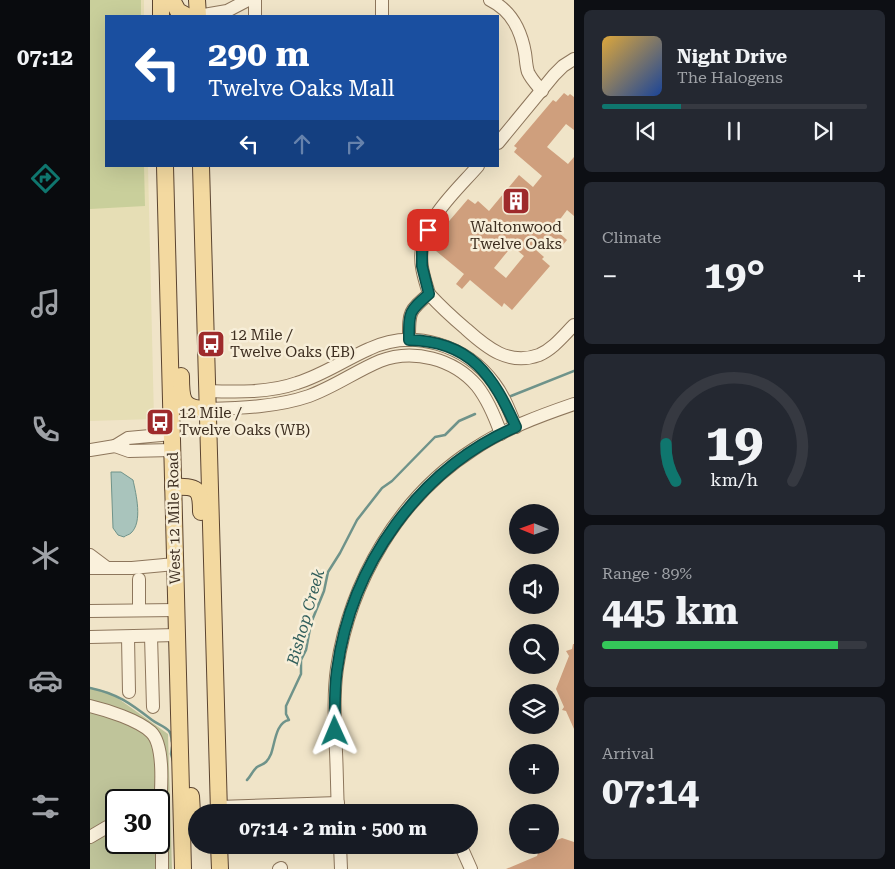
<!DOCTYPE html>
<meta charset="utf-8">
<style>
:root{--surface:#171b24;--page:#242831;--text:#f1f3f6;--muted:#9ea1a6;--line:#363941;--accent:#0f766e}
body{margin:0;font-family:"Roboto Serif",serif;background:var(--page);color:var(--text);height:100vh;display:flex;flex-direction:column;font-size:19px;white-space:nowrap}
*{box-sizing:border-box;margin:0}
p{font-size:16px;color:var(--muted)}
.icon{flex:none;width:28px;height:28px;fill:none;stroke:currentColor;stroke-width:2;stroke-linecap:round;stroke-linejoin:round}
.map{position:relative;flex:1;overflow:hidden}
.side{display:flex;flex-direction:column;gap:10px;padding:10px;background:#0d0f14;width:321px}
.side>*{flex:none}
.top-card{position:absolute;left:15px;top:15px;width:394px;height:152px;border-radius:0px;box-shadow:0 5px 20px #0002;background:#1a4fa0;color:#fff;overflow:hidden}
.needle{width:32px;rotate:271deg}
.fabs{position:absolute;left:419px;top:504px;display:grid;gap:10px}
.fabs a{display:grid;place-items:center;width:50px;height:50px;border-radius:50%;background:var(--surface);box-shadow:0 5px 20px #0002;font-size:25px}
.speed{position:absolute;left:15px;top:789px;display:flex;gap:10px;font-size:25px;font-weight:700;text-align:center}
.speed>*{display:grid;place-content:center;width:65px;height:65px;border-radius:50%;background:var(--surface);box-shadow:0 5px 20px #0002;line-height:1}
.speed .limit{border:2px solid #111;border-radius:8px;background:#fff;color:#111}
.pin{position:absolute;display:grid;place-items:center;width:42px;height:42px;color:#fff;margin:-21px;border-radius:10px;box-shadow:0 2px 8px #0006}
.me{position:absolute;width:55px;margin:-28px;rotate:359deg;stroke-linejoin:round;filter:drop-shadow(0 0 4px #0008)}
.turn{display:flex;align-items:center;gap:18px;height:105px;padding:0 20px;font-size:22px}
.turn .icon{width:65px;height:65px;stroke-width:2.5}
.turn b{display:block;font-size:35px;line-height:42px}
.lanes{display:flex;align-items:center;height:48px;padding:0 20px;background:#0003;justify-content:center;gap:25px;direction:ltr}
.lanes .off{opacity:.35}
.big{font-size:38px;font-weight:700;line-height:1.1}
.side .tile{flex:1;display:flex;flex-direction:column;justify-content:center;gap:8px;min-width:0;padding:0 18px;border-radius:8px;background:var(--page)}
.side .dial{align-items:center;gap:0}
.dial svg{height:130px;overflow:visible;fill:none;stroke:var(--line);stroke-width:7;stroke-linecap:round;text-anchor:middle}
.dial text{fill:var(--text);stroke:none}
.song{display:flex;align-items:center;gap:15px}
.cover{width:60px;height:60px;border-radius:8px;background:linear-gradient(135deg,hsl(40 70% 55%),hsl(220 70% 35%))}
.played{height:5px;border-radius:2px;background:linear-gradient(90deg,var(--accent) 30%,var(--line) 30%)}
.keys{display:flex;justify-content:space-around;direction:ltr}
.heat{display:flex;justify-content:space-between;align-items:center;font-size:28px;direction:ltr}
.charge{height:8px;border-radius:4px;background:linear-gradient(90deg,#34c759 89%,var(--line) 0)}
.trip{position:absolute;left:98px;top:804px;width:290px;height:50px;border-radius:25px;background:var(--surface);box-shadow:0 5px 20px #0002;font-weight:700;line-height:50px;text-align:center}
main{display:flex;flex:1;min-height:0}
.dock{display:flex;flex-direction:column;width:90px;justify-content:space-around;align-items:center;background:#090b0e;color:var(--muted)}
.dock .icon{width:35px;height:35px}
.dock .on{color:var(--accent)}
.dock b{font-size:22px;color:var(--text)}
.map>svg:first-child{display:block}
.farmland{fill:#e6deb5}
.green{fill:#c9cf9b}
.cemetery{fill:#bfc49a;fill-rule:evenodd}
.water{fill:#a9c4bc;stroke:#6f938a}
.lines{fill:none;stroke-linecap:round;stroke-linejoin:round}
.stream{stroke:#6f938a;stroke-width:2.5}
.building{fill:#cf9f7d;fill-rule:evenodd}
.minor-casing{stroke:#8d765c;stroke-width:14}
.major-casing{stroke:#5b4430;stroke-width:18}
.minor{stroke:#faf1dc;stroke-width:12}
.major{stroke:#f3d9a0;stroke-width:16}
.route-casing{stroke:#0a4d48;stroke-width:12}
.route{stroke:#0f766e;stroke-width:9}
.labels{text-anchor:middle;stroke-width:5;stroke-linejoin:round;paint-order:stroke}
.poi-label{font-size:15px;fill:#3d2e20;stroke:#f7eed8;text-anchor:start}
.street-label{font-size:15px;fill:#3d2e20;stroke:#f7eed8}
.water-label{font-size:16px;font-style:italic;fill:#2f5d5a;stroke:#f7eed8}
</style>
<main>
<nav class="dock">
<b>07:12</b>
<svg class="icon on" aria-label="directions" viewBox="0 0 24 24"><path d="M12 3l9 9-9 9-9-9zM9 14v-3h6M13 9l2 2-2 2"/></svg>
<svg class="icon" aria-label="music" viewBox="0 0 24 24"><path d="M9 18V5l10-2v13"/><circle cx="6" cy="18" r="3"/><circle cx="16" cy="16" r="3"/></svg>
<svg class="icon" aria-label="phone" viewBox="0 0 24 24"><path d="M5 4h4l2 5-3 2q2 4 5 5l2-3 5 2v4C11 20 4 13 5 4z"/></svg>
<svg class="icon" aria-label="climate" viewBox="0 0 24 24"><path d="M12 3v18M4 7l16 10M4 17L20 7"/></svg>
<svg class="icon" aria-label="car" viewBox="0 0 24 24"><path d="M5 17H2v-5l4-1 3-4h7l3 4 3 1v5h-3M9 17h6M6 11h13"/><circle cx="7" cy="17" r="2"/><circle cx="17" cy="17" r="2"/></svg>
<svg class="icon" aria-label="filters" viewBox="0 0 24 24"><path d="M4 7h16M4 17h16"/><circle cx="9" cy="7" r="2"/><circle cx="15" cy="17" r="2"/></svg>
</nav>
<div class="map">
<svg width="484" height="869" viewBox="0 0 484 869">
<rect width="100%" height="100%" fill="#f0e4c8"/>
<!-- farmland -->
<path class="farmland" d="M 0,0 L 54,0 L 54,16 L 16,16 L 16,166 L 58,166 L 64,419 L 0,421 Z"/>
<!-- green -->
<path class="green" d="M 0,0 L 51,0 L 51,16 L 16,16 L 16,166 L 54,166 L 55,206 L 0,209 Z"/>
<!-- cemetery -->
<path class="cemetery" d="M 0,687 L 19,692 L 78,734 L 82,869 L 0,869 ZM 26,800 L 69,800 L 69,842 L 26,842 Z"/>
<!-- water -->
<path class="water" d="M 21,472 L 31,472 L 43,480 C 46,494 53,522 41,533 C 39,535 36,535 34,537 L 28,535 L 23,528 Z"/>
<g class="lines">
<!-- stream -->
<g class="stream">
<path d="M 421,396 L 484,371"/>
<path d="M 0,688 C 28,694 40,703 62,720 C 67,724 75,726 79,731 C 82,734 81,738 82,742"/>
<path d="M 82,747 L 81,754 L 83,761"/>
<path d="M 157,780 C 161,776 163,770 167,767 C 175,763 177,763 181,754 C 185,743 186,722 199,720 L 196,714 L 196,706 L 211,674 L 211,660 L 216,650 L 221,623 L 234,591 L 238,572 L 250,553 L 267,520 L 292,488 L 302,481 L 345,437 L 355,435 L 369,421 L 385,414"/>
</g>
</g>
<!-- building -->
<g class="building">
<path d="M 474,93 L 478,96 L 480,94 L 484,97 L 484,130 L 476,124 L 457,147 L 478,164 L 484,157 L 484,216 L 477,210 L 468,222 L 470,224 L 466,230 L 477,240 L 472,246 L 461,236 L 446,250 L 454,257 L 452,259 L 460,266 L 422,310 L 414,303 L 412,307 L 380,280 L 372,289 L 366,284 L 374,274 L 346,251 L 349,247 L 346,244 L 352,237 L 348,234 L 378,199 L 385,204 L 388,201 L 399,211 L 429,175 L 443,187 L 452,176 L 424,152 L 427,148 L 424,146 L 463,100 L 466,102 ZM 422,246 L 434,256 L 416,278 L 404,268 Z"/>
<path d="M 483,644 L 484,644 L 484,729 L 476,711 L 472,710 L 474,707 L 466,689 L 479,656 L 476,651 L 482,649 Z"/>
<path d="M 472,838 L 484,842 L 484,869 L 416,869 L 447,856 L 450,847 L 460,845 L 460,843 Z"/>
</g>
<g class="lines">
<defs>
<g id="minor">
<path d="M 165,0 L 165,16"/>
<path d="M 292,0 L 292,16"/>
<path d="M 400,0 C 422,11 431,30 435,53 C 436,59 436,66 438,72 C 441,79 447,85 452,91"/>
<path d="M 108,16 L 137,11 L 158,0"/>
<path d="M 408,143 L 464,75 L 473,66 L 484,59"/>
<path d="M 339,294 C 351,307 363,318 376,329 C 397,348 419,366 449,355 C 463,349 473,336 484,325"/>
<path d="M 319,340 C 319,312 318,312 339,294 C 335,280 329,264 332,249 C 337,216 367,190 388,166"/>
<path d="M 117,391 C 146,392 179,393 207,383 C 233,375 254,360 279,349 C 323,328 376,345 404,383 C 414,396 420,412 426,427"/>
<path d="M 117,409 C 151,408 187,407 219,396 C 244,387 266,371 290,361 C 323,348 364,359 387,386 C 398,400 405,417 411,434"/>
<path d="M 82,434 L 38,438 L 25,446 L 39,451 L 82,450"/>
<path d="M 0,450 L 25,446"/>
<path d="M 0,555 L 16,567"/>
<path d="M 0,568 L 42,568 L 85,564"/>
<path d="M 49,579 L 49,610"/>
<path d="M 0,611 L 87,610"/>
<path d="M 61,636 L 63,707"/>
<path d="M 0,637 L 87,635"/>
<path d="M 38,637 L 39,692"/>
<path d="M 0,706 C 17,710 48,720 61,732 C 77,747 70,803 69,824"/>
<path d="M 128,807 L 248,803"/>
<path d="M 248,812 C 247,792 247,772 246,752 C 245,724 243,696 247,668 C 260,581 309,497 384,449 C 414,429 449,416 484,404"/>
<path d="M 69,824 L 72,853 L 72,869"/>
<path d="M 0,837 L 17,827 L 26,825"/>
<path d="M 250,845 L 251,869"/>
<path d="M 373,851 L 381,869"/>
<path d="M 189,869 L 191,868"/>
</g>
<g id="major">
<path d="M 71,0 L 71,16"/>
<path d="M 82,0 L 88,11 L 97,16"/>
<path d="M 107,0 L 108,16"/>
<path d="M 75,166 L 93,869"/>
<path d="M 111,166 L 129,812"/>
<path d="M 91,376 C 91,399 91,409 117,409"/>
<path d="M 83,487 C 107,486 111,488 111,512"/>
<path d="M 101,796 L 102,813 L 106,820"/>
<path d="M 129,845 L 130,869"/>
</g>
</defs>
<!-- minor casing -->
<use href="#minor" class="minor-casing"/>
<!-- major casing -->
<use href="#major" class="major-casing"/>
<!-- minor -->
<use href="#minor" class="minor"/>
<!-- major -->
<use href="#major" class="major"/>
</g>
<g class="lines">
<defs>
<path id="route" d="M 245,731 C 245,711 244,690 247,670 C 261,565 329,469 426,427 C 403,376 381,341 319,340 C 319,312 318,312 339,294 L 332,266 L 332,250 L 338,230"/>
</defs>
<!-- route casing -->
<use href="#route" class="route-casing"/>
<!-- route -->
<use href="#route" class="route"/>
</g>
<!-- icons -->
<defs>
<symbol id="building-square" viewBox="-11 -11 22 22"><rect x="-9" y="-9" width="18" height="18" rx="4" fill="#9e2a2b" stroke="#f7eed8"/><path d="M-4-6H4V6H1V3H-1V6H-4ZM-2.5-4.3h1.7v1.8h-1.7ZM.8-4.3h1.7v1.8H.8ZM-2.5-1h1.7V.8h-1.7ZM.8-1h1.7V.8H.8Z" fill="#fff"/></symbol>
<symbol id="bus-square" viewBox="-11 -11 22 22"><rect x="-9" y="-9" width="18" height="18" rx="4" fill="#9e2a2b" stroke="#f7eed8"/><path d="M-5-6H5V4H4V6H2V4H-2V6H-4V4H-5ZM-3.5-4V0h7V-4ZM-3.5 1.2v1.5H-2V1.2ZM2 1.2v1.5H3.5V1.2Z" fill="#fff"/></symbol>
</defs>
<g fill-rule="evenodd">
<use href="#building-square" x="410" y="185" width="32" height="32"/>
<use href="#bus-square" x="105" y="328" width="32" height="32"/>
<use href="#bus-square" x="54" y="406" width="32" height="32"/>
</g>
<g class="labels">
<!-- poi labels -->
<g class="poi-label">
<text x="426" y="232" text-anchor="middle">Waltonwood<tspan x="426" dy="17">Twelve Oaks</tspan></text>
<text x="140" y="340">12 Mile /<tspan x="140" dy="17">Twelve Oaks (EB)</tspan></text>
<text x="89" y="418">12 Mile /<tspan x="89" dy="17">Twelve Oaks (WB)</tspan></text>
</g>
<!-- street labels -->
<g class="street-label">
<text transform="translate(84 518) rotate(-91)" y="5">West 12 Mile Road</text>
</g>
<!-- water labels -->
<g class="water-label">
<text transform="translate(215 617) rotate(-74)" y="6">Bishop Creek</text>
</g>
</g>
</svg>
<div class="fabs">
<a><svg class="needle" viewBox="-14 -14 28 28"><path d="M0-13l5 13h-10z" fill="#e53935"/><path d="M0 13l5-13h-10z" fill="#9ea1a6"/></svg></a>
<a><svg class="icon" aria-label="sound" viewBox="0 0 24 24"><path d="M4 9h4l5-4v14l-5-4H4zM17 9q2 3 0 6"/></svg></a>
<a><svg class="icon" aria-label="search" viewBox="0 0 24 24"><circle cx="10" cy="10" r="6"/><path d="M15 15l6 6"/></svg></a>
<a><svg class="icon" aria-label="layers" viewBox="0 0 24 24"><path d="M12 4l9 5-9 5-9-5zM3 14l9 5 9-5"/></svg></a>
<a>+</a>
<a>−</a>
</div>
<div class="speed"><div class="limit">30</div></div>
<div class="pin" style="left:338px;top:230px;background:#d93025"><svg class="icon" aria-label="arrive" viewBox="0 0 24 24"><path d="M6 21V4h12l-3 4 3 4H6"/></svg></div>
<svg class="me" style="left:245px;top:731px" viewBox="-20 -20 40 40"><path d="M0-17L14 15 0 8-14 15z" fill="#0f766e" stroke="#fff" stroke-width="4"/></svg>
<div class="trip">07:14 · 2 min · 500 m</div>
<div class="top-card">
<div class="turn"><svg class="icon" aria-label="left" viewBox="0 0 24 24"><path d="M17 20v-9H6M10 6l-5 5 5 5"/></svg><div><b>290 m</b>Twelve Oaks Mall</div></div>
<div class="lanes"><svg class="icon" aria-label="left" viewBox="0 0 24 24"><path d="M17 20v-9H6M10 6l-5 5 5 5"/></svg><svg class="icon off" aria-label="ahead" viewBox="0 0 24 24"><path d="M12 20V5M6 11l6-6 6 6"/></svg><svg class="icon off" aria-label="right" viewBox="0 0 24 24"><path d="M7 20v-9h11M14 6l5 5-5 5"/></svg></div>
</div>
</div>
<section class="side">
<div class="tile">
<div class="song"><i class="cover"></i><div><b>Night Drive</b><p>The Halogens</p></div></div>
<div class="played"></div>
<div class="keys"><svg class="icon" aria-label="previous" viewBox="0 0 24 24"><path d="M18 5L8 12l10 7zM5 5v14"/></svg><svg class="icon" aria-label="pause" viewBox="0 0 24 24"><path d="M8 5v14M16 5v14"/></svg><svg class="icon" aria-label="next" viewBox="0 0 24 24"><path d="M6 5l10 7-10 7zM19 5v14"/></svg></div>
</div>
<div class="tile"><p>Climate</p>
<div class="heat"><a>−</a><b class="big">19°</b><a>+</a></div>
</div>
<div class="tile dial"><svg viewBox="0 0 100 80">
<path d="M14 69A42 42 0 1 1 86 69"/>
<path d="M14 69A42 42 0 0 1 8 46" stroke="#0f766e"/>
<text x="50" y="56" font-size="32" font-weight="700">19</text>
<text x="50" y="72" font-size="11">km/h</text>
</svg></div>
<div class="tile"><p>Range · 89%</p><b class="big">445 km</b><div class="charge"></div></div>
<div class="tile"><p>Arrival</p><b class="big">07:14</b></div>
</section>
</main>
